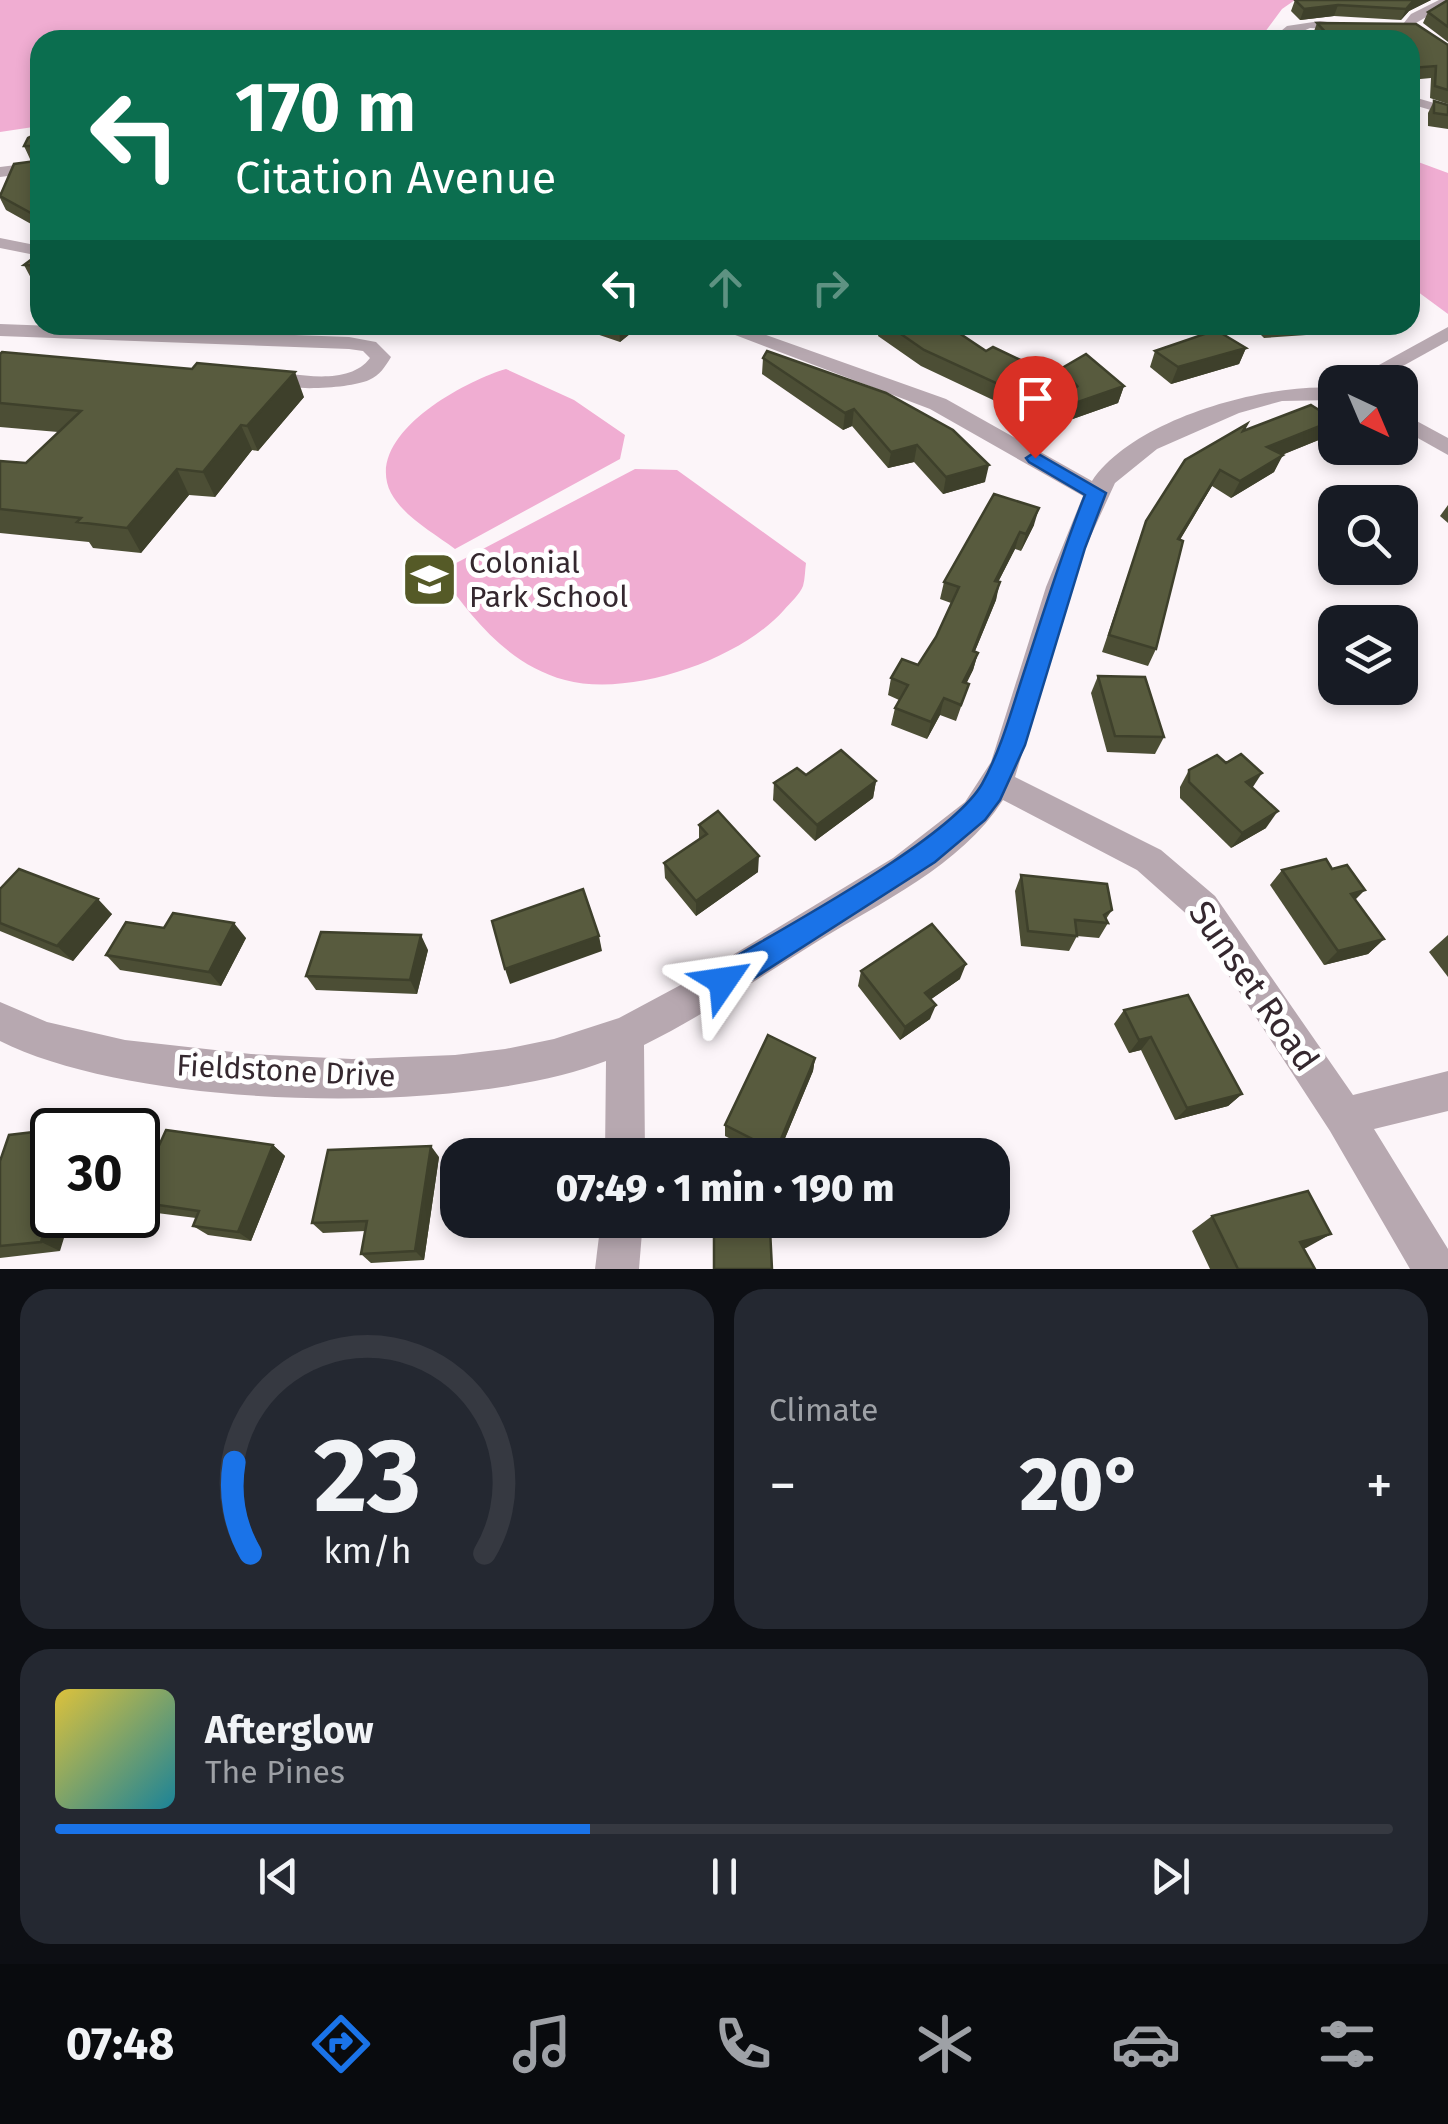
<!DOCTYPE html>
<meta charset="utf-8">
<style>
:root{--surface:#171b24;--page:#242831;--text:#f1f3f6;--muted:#9ea1a6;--line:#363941;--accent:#1a73e8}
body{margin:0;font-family:"Fira Sans",sans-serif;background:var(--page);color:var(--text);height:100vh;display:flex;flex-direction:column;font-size:38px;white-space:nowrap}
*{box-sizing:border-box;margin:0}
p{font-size:32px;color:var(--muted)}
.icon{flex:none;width:55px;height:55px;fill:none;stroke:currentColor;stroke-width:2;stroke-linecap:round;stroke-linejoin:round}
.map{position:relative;height:1269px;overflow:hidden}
.sheet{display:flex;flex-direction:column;gap:20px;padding:20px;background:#0d0f14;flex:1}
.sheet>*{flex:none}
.banner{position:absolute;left:30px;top:30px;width:1390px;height:305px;border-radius:30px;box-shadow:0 5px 15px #0003;background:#0b6e4f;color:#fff;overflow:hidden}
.needle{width:65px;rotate:136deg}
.buttons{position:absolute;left:1318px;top:365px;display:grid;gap:20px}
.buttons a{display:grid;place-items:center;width:100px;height:100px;border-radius:20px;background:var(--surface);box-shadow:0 5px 15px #0003;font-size:50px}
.speed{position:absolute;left:30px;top:1108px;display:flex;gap:20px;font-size:50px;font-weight:700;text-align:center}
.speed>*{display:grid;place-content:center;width:130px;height:130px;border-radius:50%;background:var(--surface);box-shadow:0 5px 15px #0003;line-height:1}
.speed .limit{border:5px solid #111;border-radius:15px;background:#fff;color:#111}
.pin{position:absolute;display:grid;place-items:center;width:85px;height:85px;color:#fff;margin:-102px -42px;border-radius:50% 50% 50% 0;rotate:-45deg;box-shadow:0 0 10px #0007}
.pin .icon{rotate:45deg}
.me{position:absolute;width:110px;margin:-55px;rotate:58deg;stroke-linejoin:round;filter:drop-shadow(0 0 8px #0008)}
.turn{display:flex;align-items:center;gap:35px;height:210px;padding:0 40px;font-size:45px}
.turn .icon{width:130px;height:130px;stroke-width:2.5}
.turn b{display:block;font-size:70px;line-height:85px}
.lanes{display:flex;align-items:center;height:95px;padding:0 40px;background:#0003;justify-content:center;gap:50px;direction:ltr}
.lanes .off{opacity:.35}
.big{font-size:75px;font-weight:800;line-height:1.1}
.sheet .widget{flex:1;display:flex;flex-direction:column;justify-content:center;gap:15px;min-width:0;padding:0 35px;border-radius:30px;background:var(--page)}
.sheet .dial{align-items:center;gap:0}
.dial svg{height:260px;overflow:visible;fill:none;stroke:var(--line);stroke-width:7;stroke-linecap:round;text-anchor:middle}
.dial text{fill:var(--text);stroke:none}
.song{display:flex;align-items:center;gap:30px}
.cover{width:120px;height:120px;border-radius:15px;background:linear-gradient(135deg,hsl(50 70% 55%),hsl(190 70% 35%))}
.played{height:10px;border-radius:5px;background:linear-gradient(90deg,var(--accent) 40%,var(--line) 40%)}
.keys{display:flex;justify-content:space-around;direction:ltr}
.heat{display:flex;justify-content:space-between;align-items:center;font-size:55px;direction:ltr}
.sheet .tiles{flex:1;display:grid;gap:20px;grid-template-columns:1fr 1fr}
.widget:last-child{grid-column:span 2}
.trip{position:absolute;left:440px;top:1138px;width:570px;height:100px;border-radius:30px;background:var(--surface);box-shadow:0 5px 15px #0003;font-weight:800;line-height:100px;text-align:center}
.menu{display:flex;height:160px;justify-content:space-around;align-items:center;background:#090b0e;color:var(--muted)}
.menu .icon{width:70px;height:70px}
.menu .selected{color:var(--accent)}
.menu b{font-size:45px;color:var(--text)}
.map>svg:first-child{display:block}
.green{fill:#f0add2}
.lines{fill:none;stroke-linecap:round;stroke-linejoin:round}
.street{fill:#b7a8b0;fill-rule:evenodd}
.wall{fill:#4c4e35}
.shaded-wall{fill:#3e402b}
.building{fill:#585b3e;stroke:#3e402b;stroke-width:2.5}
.route{fill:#1a73e8;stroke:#114b97;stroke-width:2.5}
.labels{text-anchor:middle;stroke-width:10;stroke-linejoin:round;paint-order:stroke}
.poi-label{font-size:30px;fill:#35282f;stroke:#fff;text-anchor:start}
.street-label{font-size:30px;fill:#35282f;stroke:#fff}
.near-street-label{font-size:35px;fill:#35282f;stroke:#fff}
</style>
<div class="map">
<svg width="1448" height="1269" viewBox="0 0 1448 1269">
<rect width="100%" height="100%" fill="#fcf5f9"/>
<!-- green -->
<g class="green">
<path d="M 0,0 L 1295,0 L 1282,9 L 1259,40 L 40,40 L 40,126 L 0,132 Z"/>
<path d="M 1410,159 L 1448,173 L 1448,314 L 1410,286 Z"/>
<path d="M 506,369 L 574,400 L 625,435 L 620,459 L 455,549 C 434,533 404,517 391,493 C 362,436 464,381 506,369 Z"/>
<path d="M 635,469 L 677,470 L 806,563 C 805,570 805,579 803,586 C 800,594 790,603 784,610 C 740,660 630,698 565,680 C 507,664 472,618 439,572 Z"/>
</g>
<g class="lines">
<!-- street -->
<g class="street">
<path d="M 1439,0 L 1448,0 L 1448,4 L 1416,23 L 1448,47 L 1448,57 L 1403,24 L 1411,14 Z"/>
<path d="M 1320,21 L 1356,26 L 1350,30 L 1310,28 L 1283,40 L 1270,40 L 1287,26 Z"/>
<path d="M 1410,96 L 1448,107 L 1448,115 L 1410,104 Z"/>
<path d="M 40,162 L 40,172 L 0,177 L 0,167 Z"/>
<path d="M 0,238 L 40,246 L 40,256 L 0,248 Z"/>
<path d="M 0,324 L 349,337 L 376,342 L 391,357 C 385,367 380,375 369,380 C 346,390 269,393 251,376 L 261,370 C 292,373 348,388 370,358 L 363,351 L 349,349 L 0,336 Z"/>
<path d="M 709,325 L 738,325 L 946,399 L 1092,481 C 1133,419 1265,383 1335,388 L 1335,400 L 1282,401 L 1239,413 L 1157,449 L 1115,483 L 1083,553 L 1015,777 L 1161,850 L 1215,896 L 1353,1095 L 1448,1071 L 1448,1111 L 1374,1129 L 1448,1249 L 1448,1269 L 1410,1269 L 1330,1131 L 1191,918 L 1137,870 L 1003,800 C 961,866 879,903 815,943 C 759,978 704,1015 644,1045 L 645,1155 L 605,1155 L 606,1061 C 463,1117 137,1110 0,1041 L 0,1002 L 47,1022 L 125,1040 L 251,1054 L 352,1059 L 455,1055 L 505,1049 L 554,1039 L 619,1018 L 703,973 L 893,858 L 965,802 L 991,762 L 1046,587 L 1083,496 L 930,409 Z"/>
<path d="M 1448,327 L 1448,341 L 1374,382 L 1348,382 Z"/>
<path d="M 1400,412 L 1448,438 L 1448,455 L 1400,428 Z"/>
<path d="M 601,1220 L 643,1220 L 639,1269 L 595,1269 Z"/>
</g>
</g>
<!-- wall -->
<g class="wall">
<path d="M 1295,0 L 1431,0 L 1409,11 L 1401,20 L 1334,16 L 1300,20 L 1291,11 Z"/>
<path d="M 1448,0 L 1448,42 L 1423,23 L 1428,12 Z"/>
<path d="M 1317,23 L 1448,45 L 1448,104 L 1430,98 L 1431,78 L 1410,80 L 1410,40 L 1318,40 L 1313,34 Z"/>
<path d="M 1434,101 L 1448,105 L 1448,129 L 1428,126 L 1428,113 Z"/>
<path d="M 40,132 L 40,229 L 6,210 L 0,198 L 0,193 L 36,159 L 30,159 L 24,146 Z"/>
<path d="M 40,253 L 40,281 L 32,280 L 24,265 Z"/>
<path d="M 570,325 L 641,325 L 620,342 Z"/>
<path d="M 880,325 L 947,325 L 986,351 L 1059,378 L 1062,368 L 1124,386 L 1118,403 L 1050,427 L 921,366 L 878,336 Z"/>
<path d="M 1251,325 L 1339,325 L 1335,333 L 1264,338 Z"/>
<path d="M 1246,348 L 1239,364 L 1171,384 L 1150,367 L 1155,351 Z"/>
<path d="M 0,354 L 304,397 L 258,451 L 252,450 L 215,497 L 189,495 L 141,553 L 93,548 L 89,542 L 0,533 L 0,461 L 26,463 L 58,432 L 0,427 Z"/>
<path d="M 763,358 L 985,482 L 943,494 L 914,462 L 888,468 L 852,426 L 843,430 L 762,374 Z"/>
<path d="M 1244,431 L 1326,437 L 1282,455 L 1274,472 L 1231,498 L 1212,486 L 1180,540 L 1156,649 L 1148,666 L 1102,652 L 1146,521 Z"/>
<path d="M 994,494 L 1034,525 L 1021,551 L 1015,549 L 998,582 L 996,600 L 975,651 L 978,653 L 973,670 L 966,683 L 969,684 L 956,721 L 940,715 L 927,739 L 891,725 L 895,708 L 899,700 L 888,695 L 891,678 L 918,665 L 936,637 L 951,603 L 940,599 L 944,582 Z"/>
<path d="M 1448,505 L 1448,523 L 1440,516 Z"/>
<path d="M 1098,676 L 1164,737 L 1155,754 L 1107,752 L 1091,693 Z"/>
<path d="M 1226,763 L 1252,788 L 1266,828 L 1231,848 L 1180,798 L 1180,787 L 1189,770 Z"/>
<path d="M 806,775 L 876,781 L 873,798 L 815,841 L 773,800 L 774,783 Z"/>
<path d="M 699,825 L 758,872 L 696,916 L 665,878 L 664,863 L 699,839 Z"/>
<path d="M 1332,869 L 1384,939 L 1368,954 L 1324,965 L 1270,885 L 1282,870 Z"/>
<path d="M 1021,875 L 1112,910 L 1106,919 L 1108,923 L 1099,938 L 1077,936 L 1069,951 L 1021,946 L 1015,891 Z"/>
<path d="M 0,889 L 112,914 L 73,961 L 0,931 Z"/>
<path d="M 164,928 L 246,938 L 221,986 L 120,970 L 106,955 Z"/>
<path d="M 1448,935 L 1448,977 L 1429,952 Z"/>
<path d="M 428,950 L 417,994 L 316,990 L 306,976 Z"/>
<path d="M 861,971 L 960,979 L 931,999 L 930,1019 L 900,1040 L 858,986 Z"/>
<path d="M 1124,1010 L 1242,1094 L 1228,1106 L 1175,1120 L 1141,1050 L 1129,1053 L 1114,1024 Z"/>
<path d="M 815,1058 L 813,1071 L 778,1155 L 761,1155 L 725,1136 L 725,1125 Z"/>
<path d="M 273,1145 L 285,1156 L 251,1241 L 208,1235 L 193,1226 L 196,1218 L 149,1212 L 138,1204 L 138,1192 Z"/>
<path d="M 439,1157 L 424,1260 L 371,1263 L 361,1254 L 365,1231 L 323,1233 L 312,1223 Z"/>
<path d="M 0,1161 L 60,1251 L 0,1258 Z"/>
<path d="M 1212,1216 L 1331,1234 L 1303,1248 L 1315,1269 L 1210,1269 L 1192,1231 Z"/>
</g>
<!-- shaded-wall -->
<g class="shaded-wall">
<path d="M 1414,0 L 1431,0 L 1409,11 L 1401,20 L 1406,9 Z"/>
<path d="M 1338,5 L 1334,16 L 1300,20 L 1304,9 Z"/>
<path d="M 619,325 L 641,325 L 620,342 Z"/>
<path d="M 1246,348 L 1239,364 L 1171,384 L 1178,367 Z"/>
<path d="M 295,372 L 304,397 L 258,451 L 247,426 Z"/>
<path d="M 1124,386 L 1118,403 L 1050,427 L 1055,410 Z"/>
<path d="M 854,409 L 852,426 L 843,430 L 845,413 Z"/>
<path d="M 1335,420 L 1326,437 L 1259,464 L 1267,447 Z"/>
<path d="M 241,425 L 252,450 L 215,497 L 203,472 Z"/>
<path d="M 917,445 L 914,462 L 888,468 L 891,452 Z"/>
<path d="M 1283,455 L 1274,472 L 1231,498 L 1240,481 Z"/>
<path d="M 989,465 L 985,482 L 943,494 L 946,477 Z"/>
<path d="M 177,469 L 189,495 L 141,553 L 127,528 Z"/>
<path d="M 1220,470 L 1212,486 L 1170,556 L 1178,539 Z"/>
<path d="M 1039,508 L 1034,525 L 1021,551 L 1026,534 Z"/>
<path d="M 1020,532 L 1015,549 L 990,598 L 995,581 Z"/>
<path d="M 1000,582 L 996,600 L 968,668 L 973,651 Z"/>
<path d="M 978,653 L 973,670 L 959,699 L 963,682 Z"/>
<path d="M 944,698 L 940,715 L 927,739 L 931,722 Z"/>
<path d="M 1262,773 L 1251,790 L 1246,782 Z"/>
<path d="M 876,781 L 873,798 L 815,841 L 817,825 Z"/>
<path d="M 1278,811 L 1266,828 L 1231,848 L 1242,833 Z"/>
<path d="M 759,856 L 758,872 L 696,916 L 696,901 Z"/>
<path d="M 1365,890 L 1350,905 L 1351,894 Z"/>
<path d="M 98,899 L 112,914 L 73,961 L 57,946 Z"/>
<path d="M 234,923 L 246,938 L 221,986 L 209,972 Z"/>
<path d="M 421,935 L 428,950 L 417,994 L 410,980 Z"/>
<path d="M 599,936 L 602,951 L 510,984 L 505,969 Z"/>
<path d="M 1384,939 L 1368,954 L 1324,965 L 1338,951 Z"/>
<path d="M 966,964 L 960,979 L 920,1007 L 925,993 Z"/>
<path d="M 936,1005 L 930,1019 L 900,1040 L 905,1027 Z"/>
<path d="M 1151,1037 L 1141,1050 L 1129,1053 L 1139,1040 Z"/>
<path d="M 815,1058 L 813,1071 L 778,1155 L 776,1155 Z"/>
<path d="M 1242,1094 L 1228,1106 L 1175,1120 L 1187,1108 Z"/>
<path d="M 273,1145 L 285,1156 L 251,1241 L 238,1232 Z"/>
<path d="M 431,1146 L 439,1157 L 424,1260 L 415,1251 Z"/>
<path d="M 52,1204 L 52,1215 L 71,1215 L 60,1251 L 41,1242 Z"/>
<path d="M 1331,1234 L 1306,1248 L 1276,1255 L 1300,1242 Z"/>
</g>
<!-- building -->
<g class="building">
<path d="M 1295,0 L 1414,0 L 1406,9 L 1338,5 L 1304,9 Z"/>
<path d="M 1448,0 L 1448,27 L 1428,12 Z"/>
<path d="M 1317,23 L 1416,24 L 1448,45 L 1448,90 L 1435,86 L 1436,66 L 1410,68 L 1410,40 L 1333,40 Z"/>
<path d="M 1434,101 L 1448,105 L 1448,115 L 1434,113 Z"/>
<path d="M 40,132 L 40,218 L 0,196 L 14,164 L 36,161 L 36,146 L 24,146 L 28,138 Z"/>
<path d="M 40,253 L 40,266 L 24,265 Z"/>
<path d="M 888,325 L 947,325 L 986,351 L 993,347 L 1078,387 L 1062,368 L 1086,354 L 1124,386 L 1055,410 L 924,350 Z"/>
<path d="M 1216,330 L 1246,348 L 1178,367 L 1155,351 Z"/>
<path d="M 767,351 L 886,393 L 953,430 L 989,465 L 946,477 L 917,445 L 891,452 L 854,409 L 845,413 L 763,358 Z"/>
<path d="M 2,352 L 192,369 L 197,363 L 295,372 L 247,426 L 241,425 L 203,472 L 177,469 L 127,528 L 77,522 L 81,518 L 0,509 L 0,461 L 26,463 L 81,411 L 0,403 L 0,354 Z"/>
<path d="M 1311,405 L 1335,420 L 1267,447 L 1283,455 L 1240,481 L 1220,470 L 1178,539 L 1183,541 L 1156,649 L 1109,635 L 1146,521 L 1185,460 L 1247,424 L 1243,431 Z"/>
<path d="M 994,494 L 1039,508 L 1026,534 L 1020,532 L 995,581 L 1000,582 L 973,651 L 978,653 L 963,682 L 969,684 L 961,705 L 944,698 L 931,722 L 895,708 L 908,685 L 891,678 L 902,659 L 918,665 L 936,637 L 959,587 L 944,582 Z"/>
<path d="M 1098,676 L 1145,677 L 1164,737 L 1115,736 Z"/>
<path d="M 841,750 L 876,781 L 817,825 L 774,783 L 797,768 L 806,775 Z"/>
<path d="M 1241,754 L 1262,773 L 1246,782 L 1278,811 L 1242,833 L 1189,782 L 1189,770 L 1217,755 L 1226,763 Z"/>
<path d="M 718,811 L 759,856 L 696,901 L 664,863 L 707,834 L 699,825 Z"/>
<path d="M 1326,859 L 1332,869 L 1347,865 L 1365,890 L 1351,894 L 1384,939 L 1338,951 L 1282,870 Z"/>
<path d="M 19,869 L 98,899 L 57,946 L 0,923 L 0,889 Z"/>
<path d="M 1021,875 L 1107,884 L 1112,910 L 1104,915 L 1108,923 L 1075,920 L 1077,936 L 1028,931 Z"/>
<path d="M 583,889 L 599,936 L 505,969 L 492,921 Z"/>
<path d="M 173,913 L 234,923 L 209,972 L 106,955 L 126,922 L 164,928 Z"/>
<path d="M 932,924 L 966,964 L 925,993 L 936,1005 L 905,1027 L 861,971 Z"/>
<path d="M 321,932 L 421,935 L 410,980 L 306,976 Z"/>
<path d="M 1188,995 L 1242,1094 L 1187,1108 L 1151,1037 L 1139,1040 L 1124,1010 Z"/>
<path d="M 768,1035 L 815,1058 L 776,1151 L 725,1125 Z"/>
<path d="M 59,1129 L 52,1130 L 52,1148 L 48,1162 L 52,1162 L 52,1204 L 41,1242 L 0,1246 L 0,1161 L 9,1135 Z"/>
<path d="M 166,1130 L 273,1145 L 238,1232 L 193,1226 L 199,1211 L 138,1202 L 138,1192 Z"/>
<path d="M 431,1146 L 415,1251 L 361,1254 L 367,1221 L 312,1223 L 328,1150 Z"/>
<path d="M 1308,1191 L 1331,1234 L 1300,1242 L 1315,1269 L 1238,1269 L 1212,1216 Z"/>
<path d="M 770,1229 L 772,1269 L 714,1269 L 714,1230 Z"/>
</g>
<!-- route -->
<path class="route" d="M 1035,452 L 1106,493 L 1085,548 L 1025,745 L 1000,800 L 985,820 L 935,862 L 734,991 L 723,995 L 713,991 L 708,981 L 713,970 C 775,932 949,841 982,784 C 1002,748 1012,708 1025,669 C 1044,611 1062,552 1085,495 L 1029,462 L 1026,458 Z"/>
<!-- icons -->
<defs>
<symbol id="school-square" viewBox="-11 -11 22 22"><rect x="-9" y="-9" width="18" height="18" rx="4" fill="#555a27" stroke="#fff"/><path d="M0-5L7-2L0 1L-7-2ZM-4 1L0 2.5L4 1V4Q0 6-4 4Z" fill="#fff"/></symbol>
</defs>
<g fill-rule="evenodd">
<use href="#school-square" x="398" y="548" width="63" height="63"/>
</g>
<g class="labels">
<!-- poi labels -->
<g class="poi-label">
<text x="469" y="573">Colonial<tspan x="469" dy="34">Park School</tspan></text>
</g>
<!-- street labels -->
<g class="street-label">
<text transform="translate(286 1071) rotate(3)" y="10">Fieldstone Drive</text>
</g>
<!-- near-street labels -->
<g class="near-street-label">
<text transform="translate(1254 986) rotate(55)" y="12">Sunset Road</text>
</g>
</g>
</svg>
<div class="buttons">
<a><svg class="needle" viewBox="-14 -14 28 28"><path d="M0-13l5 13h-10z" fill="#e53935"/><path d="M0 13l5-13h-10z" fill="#9ea1a6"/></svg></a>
<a><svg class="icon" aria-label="search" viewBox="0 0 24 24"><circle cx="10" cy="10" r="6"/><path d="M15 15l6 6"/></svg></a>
<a><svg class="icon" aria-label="layers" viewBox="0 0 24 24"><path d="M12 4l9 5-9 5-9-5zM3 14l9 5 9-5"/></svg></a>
</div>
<div class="speed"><div class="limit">30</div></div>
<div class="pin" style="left:1035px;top:458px;background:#d93025"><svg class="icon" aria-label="arrive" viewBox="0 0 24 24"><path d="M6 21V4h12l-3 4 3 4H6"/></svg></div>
<svg class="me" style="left:723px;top:981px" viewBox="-20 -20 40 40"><path d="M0-17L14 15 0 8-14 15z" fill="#1a73e8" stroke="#fff" stroke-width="4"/></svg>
<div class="trip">07:49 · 1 min · 190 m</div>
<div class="banner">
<div class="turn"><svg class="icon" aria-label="left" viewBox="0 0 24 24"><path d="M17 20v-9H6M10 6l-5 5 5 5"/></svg><div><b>170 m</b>Citation Avenue</div></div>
<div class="lanes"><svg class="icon" aria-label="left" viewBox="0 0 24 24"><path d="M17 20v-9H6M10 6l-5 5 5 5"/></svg><svg class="icon off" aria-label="ahead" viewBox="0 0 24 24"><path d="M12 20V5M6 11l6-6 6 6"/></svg><svg class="icon off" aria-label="right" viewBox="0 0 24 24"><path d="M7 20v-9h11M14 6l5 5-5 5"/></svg></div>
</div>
</div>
<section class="sheet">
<div class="tiles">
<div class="widget dial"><svg viewBox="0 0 100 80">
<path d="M14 69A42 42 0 1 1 86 69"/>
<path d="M14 69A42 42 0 0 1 9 41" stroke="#1a73e8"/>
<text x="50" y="56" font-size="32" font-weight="700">23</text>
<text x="50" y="72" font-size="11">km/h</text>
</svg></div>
<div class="widget"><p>Climate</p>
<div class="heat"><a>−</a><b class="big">20°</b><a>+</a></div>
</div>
<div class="widget">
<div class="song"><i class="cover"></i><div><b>Afterglow</b><p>The Pines</p></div></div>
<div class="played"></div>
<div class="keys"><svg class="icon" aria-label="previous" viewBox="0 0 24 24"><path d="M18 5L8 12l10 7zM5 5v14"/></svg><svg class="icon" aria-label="pause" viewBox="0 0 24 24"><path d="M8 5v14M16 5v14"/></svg><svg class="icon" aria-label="next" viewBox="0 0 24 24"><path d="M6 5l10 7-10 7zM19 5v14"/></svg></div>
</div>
</div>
</section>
<nav class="menu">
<b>07:48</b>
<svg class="icon selected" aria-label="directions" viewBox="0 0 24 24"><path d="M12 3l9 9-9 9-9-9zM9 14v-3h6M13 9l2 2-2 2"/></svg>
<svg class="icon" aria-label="music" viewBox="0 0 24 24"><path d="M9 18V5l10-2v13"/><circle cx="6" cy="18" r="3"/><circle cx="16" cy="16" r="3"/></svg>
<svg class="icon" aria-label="phone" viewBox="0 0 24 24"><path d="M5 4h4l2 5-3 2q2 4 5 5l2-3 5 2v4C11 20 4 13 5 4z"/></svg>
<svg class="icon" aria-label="climate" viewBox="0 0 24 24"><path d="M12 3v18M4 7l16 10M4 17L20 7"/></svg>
<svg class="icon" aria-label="car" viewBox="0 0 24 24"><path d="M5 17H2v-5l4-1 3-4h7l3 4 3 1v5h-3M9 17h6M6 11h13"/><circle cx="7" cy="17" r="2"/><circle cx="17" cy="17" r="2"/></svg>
<svg class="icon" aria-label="filters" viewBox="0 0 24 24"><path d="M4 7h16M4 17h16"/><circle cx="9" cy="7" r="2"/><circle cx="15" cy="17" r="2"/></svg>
</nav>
